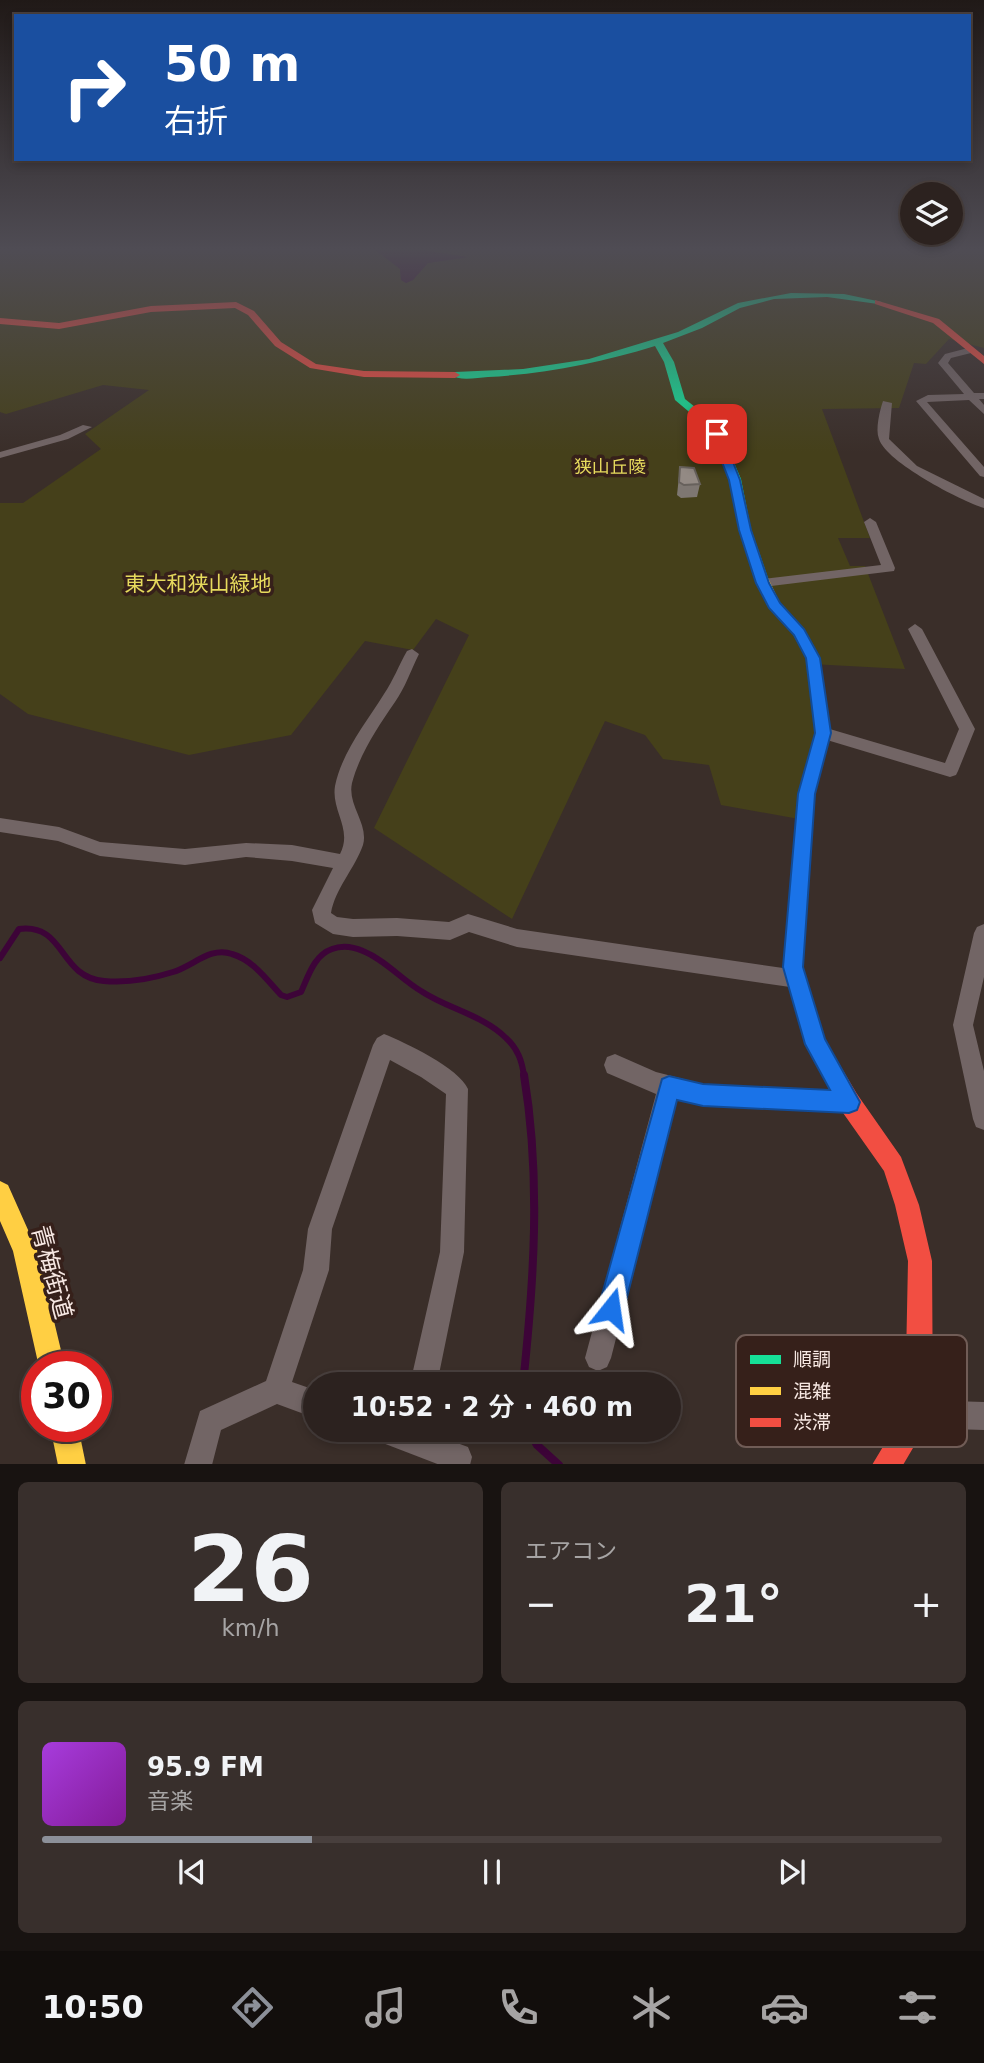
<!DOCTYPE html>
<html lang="ja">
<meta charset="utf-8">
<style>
:root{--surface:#2c221f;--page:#382f2c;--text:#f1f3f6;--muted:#a6a4a4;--line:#483f3d;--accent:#8c9099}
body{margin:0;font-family:"DejaVu Sans","Noto Sans JP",sans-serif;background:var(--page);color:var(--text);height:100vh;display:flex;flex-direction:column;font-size:26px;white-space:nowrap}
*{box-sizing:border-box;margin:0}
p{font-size:23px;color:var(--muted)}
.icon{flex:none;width:38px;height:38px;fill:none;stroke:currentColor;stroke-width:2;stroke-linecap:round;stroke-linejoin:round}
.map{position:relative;height:1464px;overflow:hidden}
.panel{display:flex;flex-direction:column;gap:18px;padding:18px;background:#181311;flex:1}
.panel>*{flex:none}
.banner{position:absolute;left:14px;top:14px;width:957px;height:147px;border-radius:0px;box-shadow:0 4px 10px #0003,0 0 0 2px var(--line);background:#1a4fa0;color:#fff;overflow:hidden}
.controls{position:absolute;left:900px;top:182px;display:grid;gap:14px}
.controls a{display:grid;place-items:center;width:63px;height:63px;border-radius:50%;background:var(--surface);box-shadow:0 4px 10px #0003,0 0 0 2px var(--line);font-size:35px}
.speed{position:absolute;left:21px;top:1351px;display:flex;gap:14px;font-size:35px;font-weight:700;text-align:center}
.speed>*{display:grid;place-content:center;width:91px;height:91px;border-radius:50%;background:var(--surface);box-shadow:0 4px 10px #0003,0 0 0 2px var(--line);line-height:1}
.speed .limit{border:10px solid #d22;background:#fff;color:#111}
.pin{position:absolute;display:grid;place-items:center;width:60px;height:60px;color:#fff;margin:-30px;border-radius:14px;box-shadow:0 4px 10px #0006}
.me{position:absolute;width:77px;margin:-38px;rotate:15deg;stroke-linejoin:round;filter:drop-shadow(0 0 5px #0008)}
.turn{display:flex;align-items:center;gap:24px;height:147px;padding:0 35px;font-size:32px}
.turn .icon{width:91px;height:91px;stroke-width:2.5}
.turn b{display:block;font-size:49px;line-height:60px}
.big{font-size:52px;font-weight:600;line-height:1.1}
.panel .tile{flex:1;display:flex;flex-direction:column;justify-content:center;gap:10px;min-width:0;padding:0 24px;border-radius:10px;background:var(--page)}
.panel .dial{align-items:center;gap:0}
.dial b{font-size:91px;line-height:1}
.song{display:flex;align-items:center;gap:21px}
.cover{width:84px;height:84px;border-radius:10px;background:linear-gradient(135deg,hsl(280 70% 55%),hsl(290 70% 35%))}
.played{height:7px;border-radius:4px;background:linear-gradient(90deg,var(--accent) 30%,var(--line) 30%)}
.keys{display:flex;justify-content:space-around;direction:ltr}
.heat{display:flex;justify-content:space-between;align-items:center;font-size:38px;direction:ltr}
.panel .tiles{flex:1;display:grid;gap:18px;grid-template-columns:1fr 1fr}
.tile:last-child{grid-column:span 2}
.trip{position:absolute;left:303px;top:1372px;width:378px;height:70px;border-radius:35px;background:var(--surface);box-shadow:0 4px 10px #0003,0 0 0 2px var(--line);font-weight:600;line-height:70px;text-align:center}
.tabs{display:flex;height:112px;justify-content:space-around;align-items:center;background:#120e0c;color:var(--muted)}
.tabs .icon{width:49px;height:49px}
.tabs .current{color:var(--accent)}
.tabs b{font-size:32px;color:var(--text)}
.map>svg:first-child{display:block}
.green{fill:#45401a}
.water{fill:#3d0438}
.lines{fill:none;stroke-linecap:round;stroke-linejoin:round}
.stream-far1{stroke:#3d0438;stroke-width:6}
.stream{stroke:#3d0438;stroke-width:8}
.street{fill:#726565;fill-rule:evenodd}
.fast{fill:#16e098;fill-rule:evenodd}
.slow{fill:#ffcf43;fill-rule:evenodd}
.jam{fill:#f24e42;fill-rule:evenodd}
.wall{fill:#7e7772}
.building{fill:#938a84;stroke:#67615c;stroke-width:2}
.route{fill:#1a73e8;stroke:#114b97;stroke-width:2}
.labels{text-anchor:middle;stroke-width:7;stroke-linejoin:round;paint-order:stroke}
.far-park-label{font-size:18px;fill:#e6da5d;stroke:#36201a}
.park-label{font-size:21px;fill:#e6da5d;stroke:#36201a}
.near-street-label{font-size:24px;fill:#f7e8e3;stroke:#36201a}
.key{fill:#36201a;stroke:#705c56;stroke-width:2}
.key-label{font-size:19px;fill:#f7e8e3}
</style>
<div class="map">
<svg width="984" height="1465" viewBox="0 0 984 1465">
<rect width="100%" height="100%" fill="#3a2e29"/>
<!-- green -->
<path class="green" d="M 0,248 L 373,248 L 400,269 L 401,280 L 406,283 L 413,280 L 427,263 L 467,258 L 409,248 L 984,248 L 984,348 L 949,339 L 926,364 L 914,363 L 899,408 L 822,409 L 870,538 L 838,538 L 850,566 L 865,566 L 905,669 L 811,664 L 821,719 L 799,819 L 721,805 L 709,765 L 663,759 L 645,735 L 605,721 L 512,919 L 374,828 L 469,635 L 436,619 L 413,650 L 365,641 L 291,735 L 189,755 L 28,714 L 0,694 L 0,503 L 23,503 L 101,449 L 85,434 L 149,390 L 103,385 L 6,414 L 0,412 Z"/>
<!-- water -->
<path class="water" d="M 373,248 L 409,248 L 468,257 L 428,263 L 413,280 L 406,283 L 401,280 L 400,269 Z"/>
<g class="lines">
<!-- stream-far1 -->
<path class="stream-far1" d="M 0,958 L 19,929 C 66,923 58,977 104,981 C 127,983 151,979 173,972 C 193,966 211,946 232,954 C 253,960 267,980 281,995 L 287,997 L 301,992 C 308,977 314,955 332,949 C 342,945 354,947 363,951 C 385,960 401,979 421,991 C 448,1009 483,1015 506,1038 C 518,1049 522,1061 524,1076"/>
<!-- stream -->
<g class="stream">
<path d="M 523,1384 C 534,1281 541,1178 524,1075"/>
<path d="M 529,1430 L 537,1445 L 559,1465"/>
</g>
<!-- street -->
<g class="street">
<path d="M 968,348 L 971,349 L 971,353 L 951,358 L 948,363 L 974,393 L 984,393 L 984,399 L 979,399 L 984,405 L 984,414 L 969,400 L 927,402 L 984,467 L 984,477 L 980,476 L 916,401 L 928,395 L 964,394 L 938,363 L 945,354 Z"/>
<path d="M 883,401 L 892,403 L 889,439 L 917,466 L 984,499 L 984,508 C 961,501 886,462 879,439 C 875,429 880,410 883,401 Z"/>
<path d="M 83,425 L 92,427 L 68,439 L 0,458 L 0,452 L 60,435 Z"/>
<path d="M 870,518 L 876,522 L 895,568 L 894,571 L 763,587 L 756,583 L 763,579 L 881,565 L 864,522 Z"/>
<path d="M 915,624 L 922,629 L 975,729 L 958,771 L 956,775 L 950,777 L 817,737 L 815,733 L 823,727 L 945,763 L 959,729 L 908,629 Z"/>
<path d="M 412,649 L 419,654 C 411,670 405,688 395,702 C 378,727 360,753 352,783 C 347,805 369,824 363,845 C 355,868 335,889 331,913 L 337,917 L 353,919 L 397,918 L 449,922 L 468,914 L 517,929 L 797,970 L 804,972 L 807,979 L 804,986 L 797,988 L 517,947 L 469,932 L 450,940 L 397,936 L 353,937 L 333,934 L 315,923 L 312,910 L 333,868 L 292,861 L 246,857 L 185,865 L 100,856 L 58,841 L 0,832 L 0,818 L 59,827 L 100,842 L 185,849 L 246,843 L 292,845 L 340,854 C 353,829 331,811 335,786 C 342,752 366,723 384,694 C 393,681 399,665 407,651 Z"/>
<path d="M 984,924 L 984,977 L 973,1025 L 984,1071 L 984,1130 L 976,1127 L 973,1119 L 953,1025 L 974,933 L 977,927 Z"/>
<path d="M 384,1034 C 406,1043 459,1068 468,1089 L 464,1252 L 437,1384 L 410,1384 L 440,1252 L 446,1094 L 421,1077 L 390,1060 L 332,1229 L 329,1270 L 292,1382 L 315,1390 L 315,1418 L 277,1404 L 221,1430 L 212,1465 L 184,1465 L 200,1411 L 266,1381 L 303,1270 L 308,1229 L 373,1045 L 377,1038 Z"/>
<path d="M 615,1054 L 656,1072 L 703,1084 L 849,1091 L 857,1094 L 860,1102 L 857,1110 L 849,1113 L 703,1106 L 677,1099 L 611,1358 L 607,1367 L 598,1371 L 589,1367 L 585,1358 L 656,1094 L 607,1073 L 604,1065 L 607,1057 Z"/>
<path d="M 919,1400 L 984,1402 L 984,1430 L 919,1428 L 909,1424 L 905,1414 L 909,1404 Z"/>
<path d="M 371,1430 L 422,1430 L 468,1447 L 472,1457 L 470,1465 L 440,1465 L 375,1440 Z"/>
</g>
<!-- fast -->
<path class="fast" d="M 791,293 L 844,294 L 882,302 L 878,304 L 827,297 L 774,299 L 740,308 L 702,328 L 663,343 L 674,362 L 685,399 L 715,423 L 722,434 L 741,479 L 751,529 L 768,578 L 761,582 L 754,578 L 739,529 L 729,479 L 712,434 L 707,427 L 675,400 L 664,362 L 655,346 C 600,363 545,374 488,377 C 476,378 459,381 450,375 L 455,372 L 523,369 L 589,359 L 678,332 L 738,303 Z"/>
<!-- slow -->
<g class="slow">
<path d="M 761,574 L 768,578 L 780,603 L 804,629 L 820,658 L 831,733 L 814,794 L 803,967 L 822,1029 L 819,1036 L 812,1039 L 805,1036 L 802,1029 L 783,967 L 798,794 L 815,733 L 806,658 L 793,634 L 767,605 L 754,578 Z"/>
<path d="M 0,1181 L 8,1185 L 37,1250 L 65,1367 L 39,1367 L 13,1251 L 0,1221 Z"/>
<path d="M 50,1426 L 78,1426 L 86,1465 L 58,1465 Z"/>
</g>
<!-- jam -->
<g class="jam">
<path d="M 875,300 L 939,319 L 984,356 L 984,364 L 933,323 L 875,304 Z"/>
<path d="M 236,302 L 254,311 L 281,342 L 316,364 L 364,371 L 455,372 L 460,375 L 455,378 L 364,377 L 310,368 L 275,346 L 248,315 L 235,308 L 151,312 L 59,329 L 0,324 L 0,318 L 59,323 L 151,306 Z"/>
<path d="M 812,1019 L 819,1022 L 825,1040 L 857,1094 L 901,1157 L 919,1205 L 932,1261 L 933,1414 L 903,1465 L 872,1465 L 905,1410 L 908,1261 L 895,1205 L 884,1171 L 841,1110 L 809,1051 L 802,1029 L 805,1022 Z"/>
</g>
</g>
<!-- wall -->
<path class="wall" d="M 680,467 L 700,484 L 697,497 L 681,498 L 677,495 Z"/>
<!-- building -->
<path class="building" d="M 680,467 L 694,468 L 700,484 L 684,485 L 679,482 Z"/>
<!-- sky -->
<linearGradient id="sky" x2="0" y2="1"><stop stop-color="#201917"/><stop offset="0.55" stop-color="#4f4c54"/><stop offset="1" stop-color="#4f4c54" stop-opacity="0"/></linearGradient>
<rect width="984" height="453" fill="url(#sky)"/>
<!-- route -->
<path class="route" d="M 713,432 L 722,434 L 740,480 L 751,530 L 769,583 L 780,603 L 804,629 L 820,658 L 831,733 L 815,794 L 803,967 L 825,1039 L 860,1102 L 857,1110 L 849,1113 L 703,1106 L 677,1100 L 624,1309 L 620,1318 L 611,1322 L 602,1318 L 598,1309 L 662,1079 L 669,1076 L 703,1084 L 830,1090 L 805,1044 L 783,967 L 798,794 L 815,733 L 806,658 L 794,635 L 769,608 L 756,583 L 739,530 L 729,480 L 711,434 Z"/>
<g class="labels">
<!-- far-park labels -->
<g class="far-park-label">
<text x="610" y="473">狭山丘陵</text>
</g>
<!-- park labels -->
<g class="park-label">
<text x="198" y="591">東大和狭山緑地</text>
</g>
<!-- near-street labels -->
<g class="near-street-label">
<text transform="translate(52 1272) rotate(75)" y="8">青梅街道</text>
</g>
</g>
<!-- legend -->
<rect x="736" y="1335" width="231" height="112" rx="10" class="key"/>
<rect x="750" y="1355" width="31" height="9" fill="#16e098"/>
<rect x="750" y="1387" width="31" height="8" fill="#ffcf43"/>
<rect x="750" y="1418" width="31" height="9" fill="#f24e42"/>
<g class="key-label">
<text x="793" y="1366">順調</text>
<text x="793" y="1398">混雑</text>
<text x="793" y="1429">渋滞</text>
</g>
</svg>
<div class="controls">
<a><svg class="icon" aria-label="layers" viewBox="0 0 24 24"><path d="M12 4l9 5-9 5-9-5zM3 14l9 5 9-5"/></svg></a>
</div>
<div class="speed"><div class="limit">30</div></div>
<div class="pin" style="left:717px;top:434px;background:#d93025"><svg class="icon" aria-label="arrive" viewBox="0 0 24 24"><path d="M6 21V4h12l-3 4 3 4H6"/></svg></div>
<svg class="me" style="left:611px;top:1309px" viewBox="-20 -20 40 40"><path d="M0-17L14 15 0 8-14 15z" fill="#1a73e8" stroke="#fff" stroke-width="4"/></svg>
<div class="trip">10:52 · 2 分 · 460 m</div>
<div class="banner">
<div class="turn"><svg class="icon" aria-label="right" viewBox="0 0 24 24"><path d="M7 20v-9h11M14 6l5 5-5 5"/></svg><div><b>50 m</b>右折</div></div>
</div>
</div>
<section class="panel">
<div class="tiles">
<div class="tile dial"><b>26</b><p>km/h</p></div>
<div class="tile"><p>エアコン</p>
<div class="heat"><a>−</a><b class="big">21°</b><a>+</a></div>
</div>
<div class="tile">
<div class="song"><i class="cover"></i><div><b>95.9 FM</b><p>音楽</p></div></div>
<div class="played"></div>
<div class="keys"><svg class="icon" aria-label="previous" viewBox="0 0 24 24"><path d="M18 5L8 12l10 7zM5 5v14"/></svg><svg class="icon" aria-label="pause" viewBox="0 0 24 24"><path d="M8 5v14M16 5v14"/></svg><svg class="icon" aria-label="next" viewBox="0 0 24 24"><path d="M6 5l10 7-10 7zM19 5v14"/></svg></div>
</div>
</div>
</section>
<nav class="tabs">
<b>10:50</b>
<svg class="icon current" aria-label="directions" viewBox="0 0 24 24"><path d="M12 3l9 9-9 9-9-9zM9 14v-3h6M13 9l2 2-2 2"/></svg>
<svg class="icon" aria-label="music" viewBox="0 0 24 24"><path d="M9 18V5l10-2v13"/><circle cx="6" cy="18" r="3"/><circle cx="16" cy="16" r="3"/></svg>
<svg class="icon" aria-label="phone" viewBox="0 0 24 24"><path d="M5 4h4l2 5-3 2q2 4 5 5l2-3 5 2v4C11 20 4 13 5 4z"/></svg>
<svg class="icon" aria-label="climate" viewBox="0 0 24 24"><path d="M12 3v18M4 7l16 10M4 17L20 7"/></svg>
<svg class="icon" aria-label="car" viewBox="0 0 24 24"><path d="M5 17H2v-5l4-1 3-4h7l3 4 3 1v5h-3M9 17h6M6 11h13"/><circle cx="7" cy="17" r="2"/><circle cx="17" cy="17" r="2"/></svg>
<svg class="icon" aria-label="filters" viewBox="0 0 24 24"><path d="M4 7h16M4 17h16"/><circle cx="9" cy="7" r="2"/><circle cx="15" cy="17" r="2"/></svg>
</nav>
